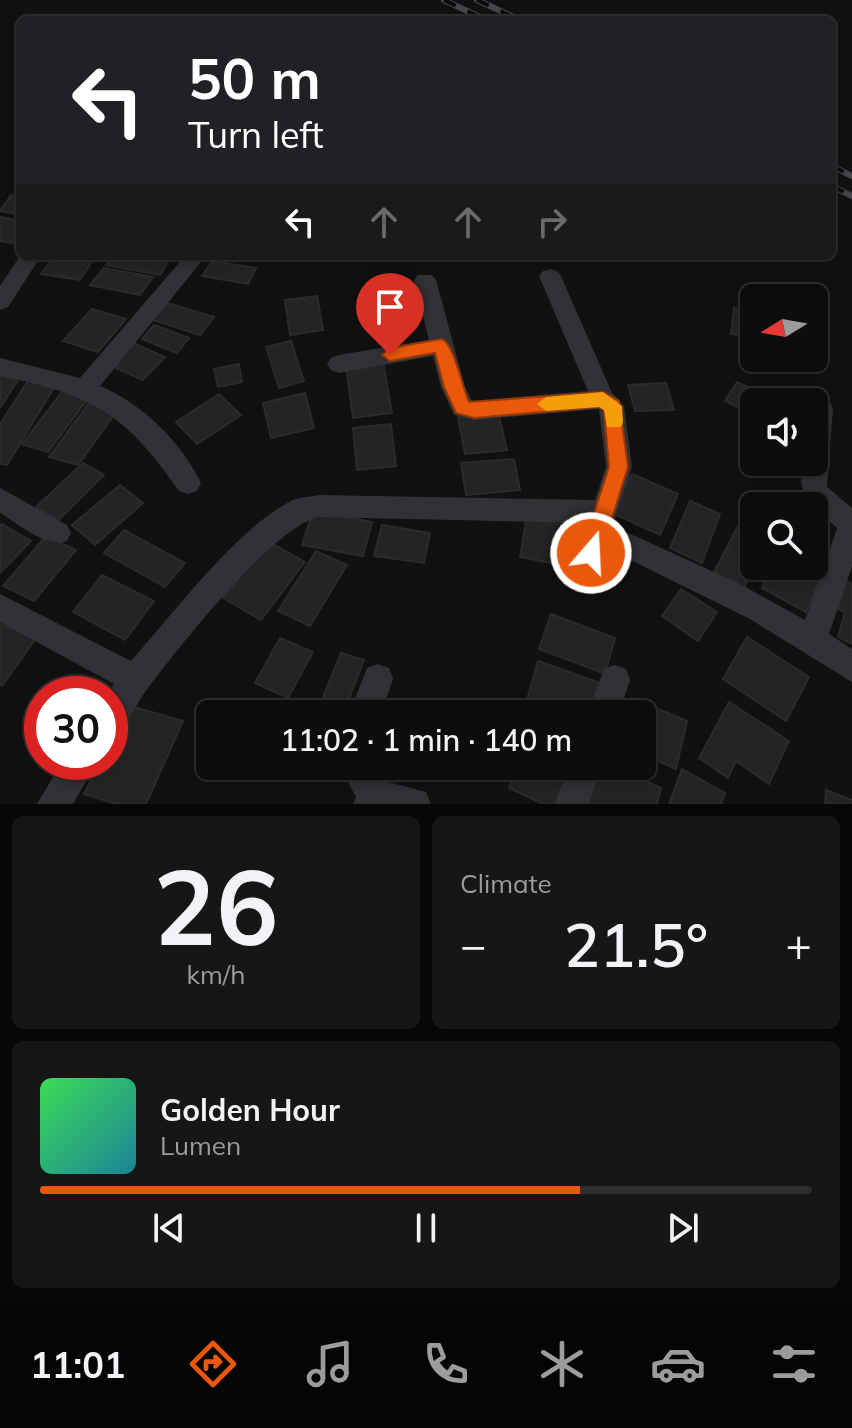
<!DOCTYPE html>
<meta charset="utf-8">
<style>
:root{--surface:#0d0d0e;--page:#161617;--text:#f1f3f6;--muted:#9a9c9e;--line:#2d2d2e;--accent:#ea580c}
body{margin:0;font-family:Mulish,sans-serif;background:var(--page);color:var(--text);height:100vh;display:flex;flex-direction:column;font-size:30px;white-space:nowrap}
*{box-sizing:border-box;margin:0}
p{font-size:26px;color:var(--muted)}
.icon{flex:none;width:44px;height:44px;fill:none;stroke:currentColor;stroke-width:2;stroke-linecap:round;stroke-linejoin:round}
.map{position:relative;height:804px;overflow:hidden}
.side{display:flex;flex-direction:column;gap:12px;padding:12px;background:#070708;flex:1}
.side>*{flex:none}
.top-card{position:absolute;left:16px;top:16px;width:820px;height:244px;border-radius:12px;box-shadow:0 4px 12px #0003,0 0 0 2px var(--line);background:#202124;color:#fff;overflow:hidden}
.needle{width:52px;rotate:259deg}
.tools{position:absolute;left:740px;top:284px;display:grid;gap:16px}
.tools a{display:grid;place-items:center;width:88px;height:88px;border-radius:12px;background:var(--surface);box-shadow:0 4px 12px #0003,0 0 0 2px var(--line);font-size:40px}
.speed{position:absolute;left:24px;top:676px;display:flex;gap:16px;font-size:40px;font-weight:700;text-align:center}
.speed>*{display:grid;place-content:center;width:104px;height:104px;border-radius:50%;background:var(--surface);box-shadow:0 4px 12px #0003,0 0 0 2px var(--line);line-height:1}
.speed .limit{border:12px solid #d22;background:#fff;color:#111}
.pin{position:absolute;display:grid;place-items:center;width:68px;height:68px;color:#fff;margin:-82px -34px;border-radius:50% 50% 50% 0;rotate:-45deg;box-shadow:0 0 8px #0007}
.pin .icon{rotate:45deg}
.me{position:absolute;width:88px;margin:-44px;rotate:19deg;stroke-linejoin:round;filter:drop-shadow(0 0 6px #0008)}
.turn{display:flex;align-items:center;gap:28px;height:168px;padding:0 40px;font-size:36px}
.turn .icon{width:104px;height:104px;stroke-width:2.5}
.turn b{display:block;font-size:56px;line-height:68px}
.lanes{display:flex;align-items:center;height:76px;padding:0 40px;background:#0003;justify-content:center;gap:40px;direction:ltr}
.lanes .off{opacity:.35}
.big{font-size:60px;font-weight:600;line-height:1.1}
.side .card{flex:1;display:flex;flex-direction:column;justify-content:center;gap:12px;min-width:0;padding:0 28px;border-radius:12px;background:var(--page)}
.side .dial{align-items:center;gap:0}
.dial b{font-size:104px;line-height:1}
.song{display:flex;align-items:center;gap:24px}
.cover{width:96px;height:96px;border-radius:12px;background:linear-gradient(135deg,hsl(130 70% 55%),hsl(190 70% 35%))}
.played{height:8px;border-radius:4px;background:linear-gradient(90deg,var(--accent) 70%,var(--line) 70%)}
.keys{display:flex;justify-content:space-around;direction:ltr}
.heat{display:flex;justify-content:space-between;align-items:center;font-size:44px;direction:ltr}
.side .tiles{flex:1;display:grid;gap:12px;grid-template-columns:1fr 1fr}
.card:last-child{grid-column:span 2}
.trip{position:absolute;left:196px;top:700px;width:460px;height:80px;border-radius:12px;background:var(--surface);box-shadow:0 4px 12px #0003,0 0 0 2px var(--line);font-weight:600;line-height:80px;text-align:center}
.menu{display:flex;height:128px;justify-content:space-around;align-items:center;background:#050506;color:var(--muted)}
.menu .icon{width:56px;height:56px}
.menu .on{color:var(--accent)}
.menu b{font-size:36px;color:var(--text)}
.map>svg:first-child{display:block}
.building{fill:#242426;stroke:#2b2b2e;stroke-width:2}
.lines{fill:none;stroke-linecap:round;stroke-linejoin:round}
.minor{fill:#323236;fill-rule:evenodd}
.rail-casing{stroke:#45464b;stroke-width:6}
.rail{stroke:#0c0c0d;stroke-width:4;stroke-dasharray:13;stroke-linecap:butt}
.route{fill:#ea580c;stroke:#983908;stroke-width:2}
.slow{fill:#f59e0b}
</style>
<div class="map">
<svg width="852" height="804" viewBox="0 0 852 804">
<rect width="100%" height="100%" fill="#111112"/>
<!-- building -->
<g class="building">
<path d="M 11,195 L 20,197 L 20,214 L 0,211 Z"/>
<path d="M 0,217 L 20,220 L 20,241 L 17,244 L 0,241 Z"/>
<path d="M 54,256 L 68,256 L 93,260 L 80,280 L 41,274 Z"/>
<path d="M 113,256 L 163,256 L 171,257 L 160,275 L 106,265 Z"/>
<path d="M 212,261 L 256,268 L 248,284 L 202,276 Z"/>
<path d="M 104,268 L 153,277 L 140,295 L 90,285 Z"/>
<path d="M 317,296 L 323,330 L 290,335 L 285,300 Z"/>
<path d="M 164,302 L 214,317 L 200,335 L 150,319 Z"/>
<path d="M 734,308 L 754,312 L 754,339 L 731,334 Z"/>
<path d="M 92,309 L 126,319 L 98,352 L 63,341 Z"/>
<path d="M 154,325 L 189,338 L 177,353 L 142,339 Z"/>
<path d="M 291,341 L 304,381 L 279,388 L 266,347 Z"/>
<path d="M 133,343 L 165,357 L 143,380 L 111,366 Z"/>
<path d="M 383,362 L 392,413 L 353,418 L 346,366 Z"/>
<path d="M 239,364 L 242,382 L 218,387 L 214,369 Z"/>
<path d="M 0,375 L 20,377 L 0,408 Z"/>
<path d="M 29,379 L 57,383 L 7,465 L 0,464 L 0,424 Z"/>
<path d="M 737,382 L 779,402 L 754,402 L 754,415 L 725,401 Z"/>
<path d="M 666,383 L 674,410 L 635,411 L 628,385 Z"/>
<path d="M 65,388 L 90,396 L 48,452 L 22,444 Z"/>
<path d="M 305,393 L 314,428 L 271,438 L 263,403 Z"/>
<path d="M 219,394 L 241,415 L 197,444 L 176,422 Z"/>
<path d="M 89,403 L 117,411 L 78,465 L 49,457 Z"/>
<path d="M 498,412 L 507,450 L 465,454 L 458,417 Z"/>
<path d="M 391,424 L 396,466 L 357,470 L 353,428 Z"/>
<path d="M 514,459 L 520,490 L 466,495 L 461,463 Z"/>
<path d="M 83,463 L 104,475 L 58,521 L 36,507 Z"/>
<path d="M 632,474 L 678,494 L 660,535 L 612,513 Z"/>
<path d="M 120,485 L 143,503 L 95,545 L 72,525 Z"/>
<path d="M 690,501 L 720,514 L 702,563 L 670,548 Z"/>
<path d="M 313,511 L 372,522 L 363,556 L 302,545 Z"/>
<path d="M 527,515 L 578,525 L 572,567 L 520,557 Z"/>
<path d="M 2,524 L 31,541 L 0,573 L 0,526 Z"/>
<path d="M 382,525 L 430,533 L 424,563 L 374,556 Z"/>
<path d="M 738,526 L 754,535 L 755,566 L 743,589 L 714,572 Z"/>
<path d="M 124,530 L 185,563 L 165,587 L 104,553 Z"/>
<path d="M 46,536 L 76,550 L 34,601 L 3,586 Z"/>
<path d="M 268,541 L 305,562 L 261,620 L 223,598 Z"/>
<path d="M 316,551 L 347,565 L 310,626 L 278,611 Z"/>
<path d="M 772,566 L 797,566 L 820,579 L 806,612 L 762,588 Z"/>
<path d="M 102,575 L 154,601 L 125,640 L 73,612 Z"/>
<path d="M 846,581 L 852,584 L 852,644 L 838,637 L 845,612 L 838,609 Z"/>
<path d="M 681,589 L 717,612 L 698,641 L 662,616 Z"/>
<path d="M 551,614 L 615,638 L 605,674 L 539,649 Z"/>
<path d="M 0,624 L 36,638 L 2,686 L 0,685 Z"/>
<path d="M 747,637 L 809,677 L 786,721 L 723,679 Z"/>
<path d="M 280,638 L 313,652 L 288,698 L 255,683 Z"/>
<path d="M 341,653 L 364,660 L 343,714 L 316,714 Z"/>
<path d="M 538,661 L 600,683 L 593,714 L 523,714 Z"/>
<path d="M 632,698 L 687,721 L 676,769 L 642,754 L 642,714 L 627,714 Z"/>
<path d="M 729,702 L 789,741 L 769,784 L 736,761 L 728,778 L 699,758 Z"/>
<path d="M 127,705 L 183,721 L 146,804 L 116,804 L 84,794 L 100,762 L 110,762 L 110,741 Z"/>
<path d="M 517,766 L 578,766 L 566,804 L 543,804 L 509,788 Z"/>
<path d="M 597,766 L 614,766 L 661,788 L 657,804 L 585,804 Z"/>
<path d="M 682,769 L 725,793 L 721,804 L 669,804 Z"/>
<path d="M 826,790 L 852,800 L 852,804 L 825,804 Z"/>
</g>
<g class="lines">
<!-- minor -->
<g class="minor">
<path d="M 20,256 L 41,256 L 8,307 L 0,310 L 0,286 Z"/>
<path d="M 185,256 L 206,256 L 100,386 C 143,404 181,442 201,483 L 197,491 L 188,494 L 179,491 C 124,412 93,395 0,376 L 0,358 L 80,378 Z"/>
<path d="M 550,269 L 557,271 L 561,276 L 612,393 L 624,406 L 632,467 L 613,526 L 738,583 L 805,620 L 837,528 C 813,505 798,501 801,462 L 814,462 L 813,402 L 821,400 L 830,402 L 833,409 L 827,487 L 852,508 L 852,566 L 829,634 L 852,649 L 852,682 L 750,619 L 606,548 L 601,562 L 591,565 L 581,562 L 577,553 L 587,523 L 319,517 C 274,526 179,647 148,688 C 135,704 129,726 110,734 L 110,694 L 107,694 L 114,684 L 0,622 L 0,594 L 131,661 C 173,614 235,531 289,502 C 298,497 309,497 319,495 L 595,500 L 606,467 L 599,409 L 474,420 L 454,415 L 441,387 L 433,356 L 339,373 L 331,370 L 327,364 L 331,358 L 339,355 L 429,340 L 414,280 L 418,275 L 432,275 L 436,280 L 465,387 L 472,401 L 588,391 L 539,276 L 543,271 Z"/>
<path d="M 0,488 L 67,525 L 71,533 L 67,541 C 46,549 18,523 0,513 Z"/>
<path d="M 378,664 L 389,668 L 393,679 L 381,714 L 349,714 L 367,668 Z"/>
<path d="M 615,665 L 626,669 L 630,680 L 619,714 L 587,714 L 604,669 Z"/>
<path d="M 62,762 L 97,762 L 73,804 L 37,804 Z"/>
<path d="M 340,766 L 375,766 L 384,781 L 426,792 L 431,804 L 353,804 L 356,797 Z"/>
<path d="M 569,766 L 601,766 L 589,804 L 555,804 Z"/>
</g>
<defs>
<g id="rail">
<path d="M 444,0 L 486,20"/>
<path d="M 477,0 L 520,20"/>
<path d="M 832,166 L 852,176"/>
<path d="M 832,186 L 852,196"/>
</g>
</defs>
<!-- rail casing -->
<use href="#rail" class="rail-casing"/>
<!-- rail -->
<use href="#rail" class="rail"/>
</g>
<!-- route -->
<path class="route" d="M 442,339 C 454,344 462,387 469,402 L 603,392 L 619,401 L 628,467 L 599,560 L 591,562 L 584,560 L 581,553 L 609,467 L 604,410 L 599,407 L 474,418 L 456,413 L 444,387 L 435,353 L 390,361 L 382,355 L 390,348 Z"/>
<!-- slow -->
<path class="slow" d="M 603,392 L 622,406 L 623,422 L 621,427 L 607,427 L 604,410 L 599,407 L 546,411 L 537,404 L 546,397 Z"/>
</svg>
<div class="tools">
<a><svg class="needle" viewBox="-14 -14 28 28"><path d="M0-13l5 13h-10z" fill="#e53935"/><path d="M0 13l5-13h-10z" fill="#9a9c9e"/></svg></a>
<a><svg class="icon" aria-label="sound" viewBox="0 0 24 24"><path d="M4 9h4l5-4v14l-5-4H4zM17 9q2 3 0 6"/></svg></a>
<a><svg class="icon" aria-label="search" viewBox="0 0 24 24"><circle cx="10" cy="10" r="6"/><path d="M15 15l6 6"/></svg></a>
</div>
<div class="speed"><div class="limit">30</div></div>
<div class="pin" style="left:390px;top:355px;background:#d93025"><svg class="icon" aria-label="arrive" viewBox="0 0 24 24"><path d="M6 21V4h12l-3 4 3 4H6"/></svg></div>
<svg class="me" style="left:591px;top:553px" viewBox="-20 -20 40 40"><circle r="17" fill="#ea580c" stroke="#fff" stroke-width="3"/><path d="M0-11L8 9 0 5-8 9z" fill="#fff"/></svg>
<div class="trip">11:02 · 1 min · 140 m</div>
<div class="top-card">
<div class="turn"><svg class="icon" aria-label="left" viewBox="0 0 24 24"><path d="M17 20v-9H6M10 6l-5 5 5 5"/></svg><div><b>50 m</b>Turn left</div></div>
<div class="lanes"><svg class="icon" aria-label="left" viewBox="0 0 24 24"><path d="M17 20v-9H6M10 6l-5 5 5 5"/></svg><svg class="icon off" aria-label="ahead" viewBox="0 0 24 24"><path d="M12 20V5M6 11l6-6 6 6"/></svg><svg class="icon off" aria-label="ahead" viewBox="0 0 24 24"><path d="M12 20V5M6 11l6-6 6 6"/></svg><svg class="icon off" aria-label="right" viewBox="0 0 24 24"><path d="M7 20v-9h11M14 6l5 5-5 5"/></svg></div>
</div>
</div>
<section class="side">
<div class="tiles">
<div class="card dial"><b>26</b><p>km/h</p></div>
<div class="card"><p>Climate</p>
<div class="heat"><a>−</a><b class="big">21.5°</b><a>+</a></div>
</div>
<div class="card">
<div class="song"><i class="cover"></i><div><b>Golden Hour</b><p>Lumen</p></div></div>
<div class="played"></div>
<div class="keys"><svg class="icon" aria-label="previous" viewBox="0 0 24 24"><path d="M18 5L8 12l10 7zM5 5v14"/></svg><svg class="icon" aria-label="pause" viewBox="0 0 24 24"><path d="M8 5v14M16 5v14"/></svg><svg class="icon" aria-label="next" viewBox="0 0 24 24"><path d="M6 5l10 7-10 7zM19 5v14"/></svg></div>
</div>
</div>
</section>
<nav class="menu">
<b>11:01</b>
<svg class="icon on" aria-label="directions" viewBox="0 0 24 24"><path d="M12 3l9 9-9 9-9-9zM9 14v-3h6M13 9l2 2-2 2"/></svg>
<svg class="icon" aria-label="music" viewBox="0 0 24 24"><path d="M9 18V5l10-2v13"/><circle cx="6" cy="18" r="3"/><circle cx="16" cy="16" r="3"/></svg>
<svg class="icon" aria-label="phone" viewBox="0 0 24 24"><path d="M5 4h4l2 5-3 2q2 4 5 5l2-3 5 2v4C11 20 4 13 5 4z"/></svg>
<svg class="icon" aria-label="climate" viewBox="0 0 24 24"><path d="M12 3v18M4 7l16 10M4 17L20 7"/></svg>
<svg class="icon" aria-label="car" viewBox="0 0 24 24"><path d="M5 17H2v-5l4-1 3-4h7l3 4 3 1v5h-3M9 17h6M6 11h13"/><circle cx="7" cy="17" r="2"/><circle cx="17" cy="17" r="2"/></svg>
<svg class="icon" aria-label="filters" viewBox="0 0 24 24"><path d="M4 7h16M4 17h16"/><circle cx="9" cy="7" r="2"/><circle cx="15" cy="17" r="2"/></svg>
</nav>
